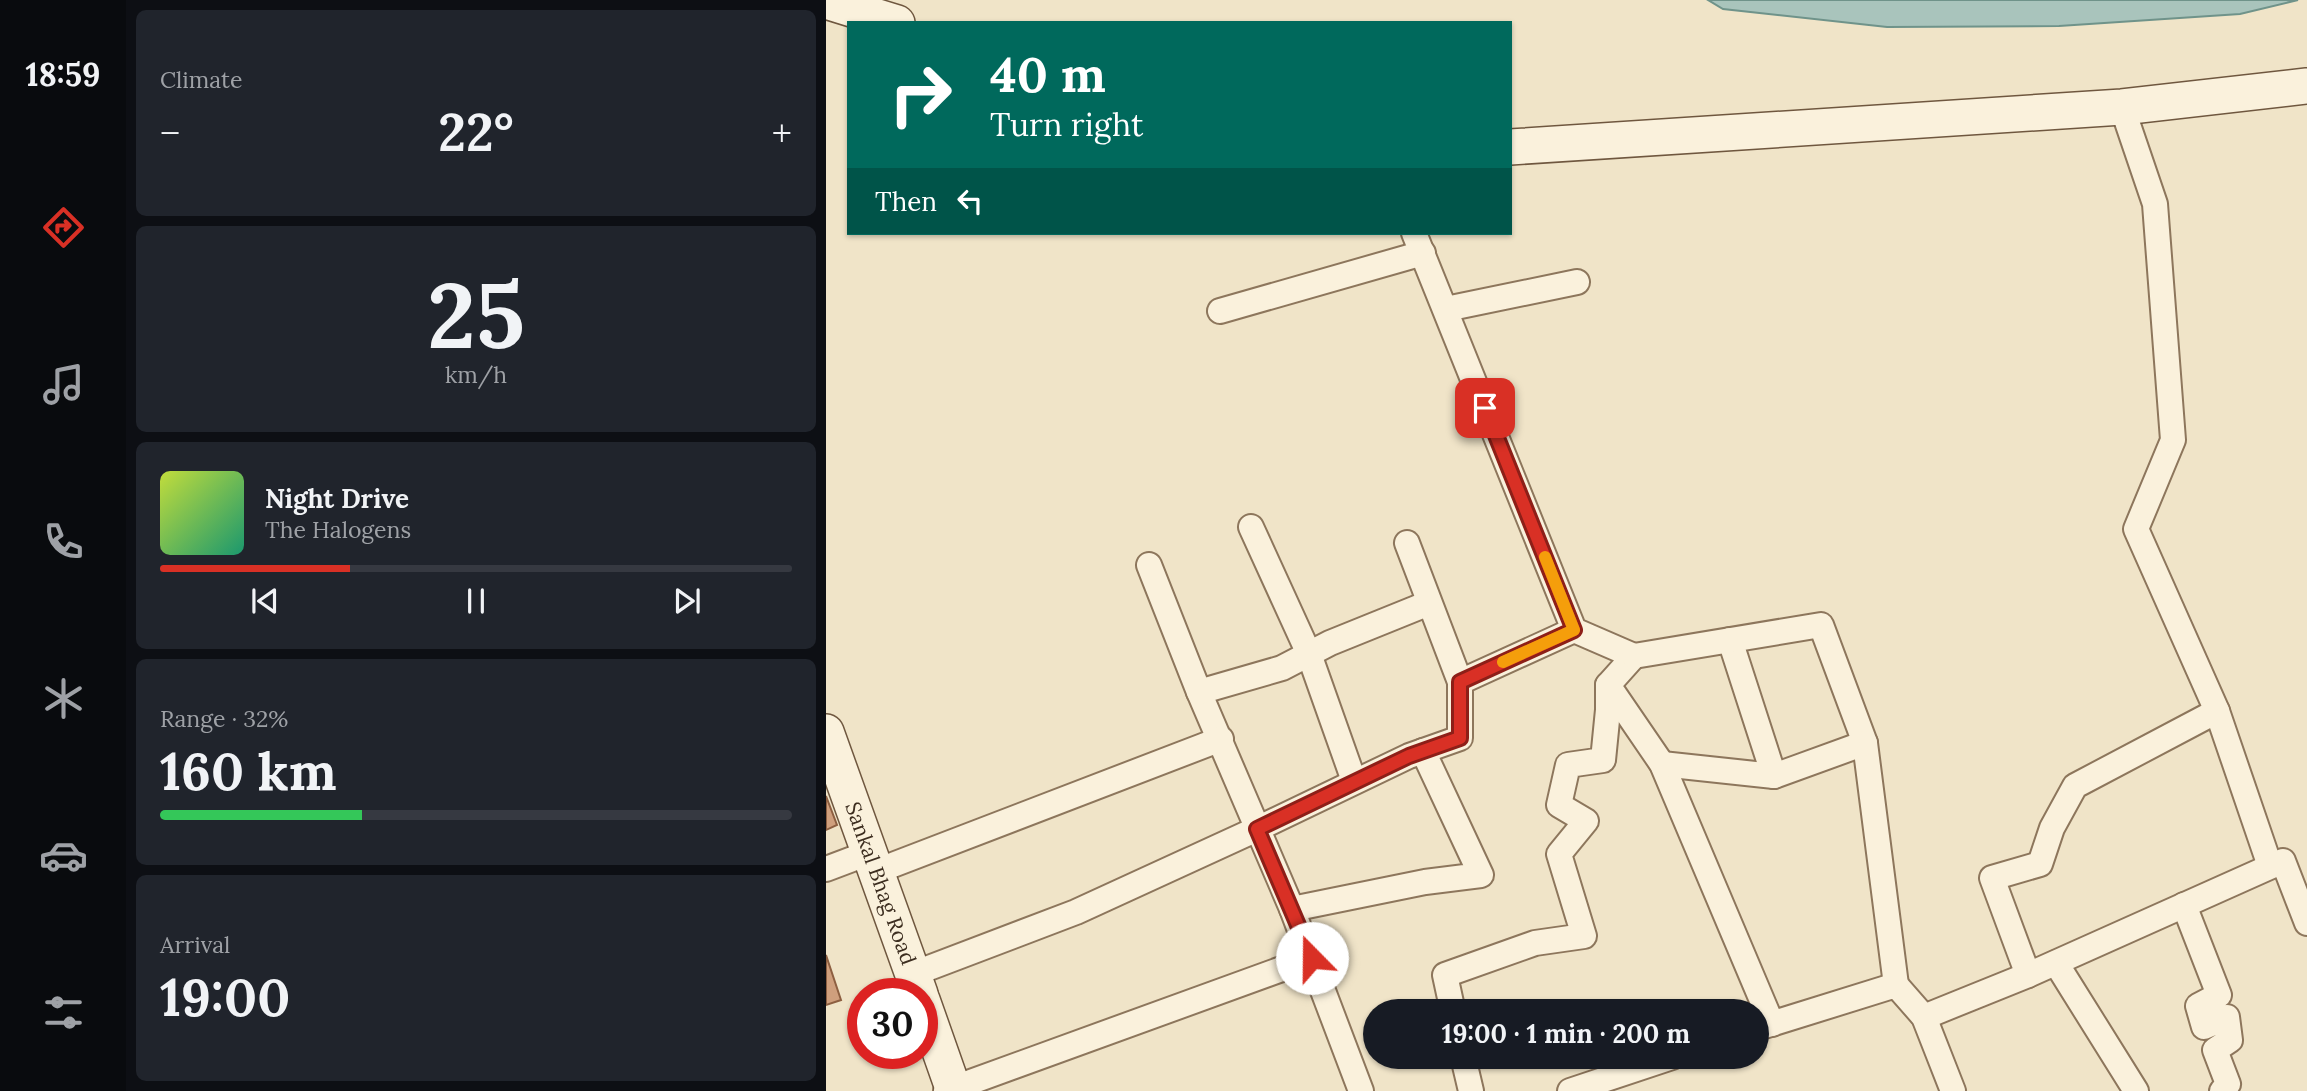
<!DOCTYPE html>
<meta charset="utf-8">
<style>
:root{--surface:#171b24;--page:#20242c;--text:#f1f3f6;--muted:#9ea1a6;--line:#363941;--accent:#d93025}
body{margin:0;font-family:Lora,serif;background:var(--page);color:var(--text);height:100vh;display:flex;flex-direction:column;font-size:26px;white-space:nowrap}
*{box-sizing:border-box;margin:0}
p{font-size:23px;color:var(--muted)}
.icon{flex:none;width:38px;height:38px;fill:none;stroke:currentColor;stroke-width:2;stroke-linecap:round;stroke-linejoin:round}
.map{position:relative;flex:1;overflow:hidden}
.sheet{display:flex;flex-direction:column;gap:10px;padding:10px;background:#0d0f14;width:700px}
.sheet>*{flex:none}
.hud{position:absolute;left:21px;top:21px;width:665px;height:214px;border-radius:0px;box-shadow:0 2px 5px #0004;background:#00695c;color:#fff;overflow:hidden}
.speed{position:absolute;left:21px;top:978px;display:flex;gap:14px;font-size:35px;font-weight:700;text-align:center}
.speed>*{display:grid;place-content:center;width:91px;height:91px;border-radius:50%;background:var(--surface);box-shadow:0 2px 5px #0004;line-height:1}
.speed .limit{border:10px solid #d22;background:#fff;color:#111}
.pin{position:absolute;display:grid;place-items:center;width:60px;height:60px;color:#fff;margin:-30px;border-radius:14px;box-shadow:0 4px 10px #0006}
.me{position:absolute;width:77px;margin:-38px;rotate:338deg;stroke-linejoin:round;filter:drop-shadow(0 0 5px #0008)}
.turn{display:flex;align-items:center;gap:24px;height:147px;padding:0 28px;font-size:32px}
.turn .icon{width:91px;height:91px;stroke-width:2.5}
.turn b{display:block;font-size:49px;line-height:60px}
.then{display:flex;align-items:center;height:66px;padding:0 28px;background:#0003;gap:14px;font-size:26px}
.big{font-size:52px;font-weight:700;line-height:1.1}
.sheet .card{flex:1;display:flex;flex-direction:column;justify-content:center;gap:10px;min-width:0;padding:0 24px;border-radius:10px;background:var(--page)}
.sheet .dial{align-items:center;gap:0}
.dial b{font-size:91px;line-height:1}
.song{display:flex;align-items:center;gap:21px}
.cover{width:84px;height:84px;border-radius:10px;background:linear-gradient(135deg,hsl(70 70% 55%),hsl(160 70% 35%))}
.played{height:7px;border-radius:4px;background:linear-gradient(90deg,var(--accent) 30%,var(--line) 30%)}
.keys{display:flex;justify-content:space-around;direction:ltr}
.heat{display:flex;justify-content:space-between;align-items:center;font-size:38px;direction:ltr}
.charge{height:10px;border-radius:5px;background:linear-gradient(90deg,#34c759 32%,var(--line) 0)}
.trip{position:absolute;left:537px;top:999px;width:406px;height:70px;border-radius:35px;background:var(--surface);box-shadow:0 2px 5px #0004;font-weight:700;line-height:70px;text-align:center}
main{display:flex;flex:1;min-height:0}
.dock{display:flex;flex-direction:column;width:126px;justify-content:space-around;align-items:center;background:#090b0e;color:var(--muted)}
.dock .icon{width:49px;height:49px}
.dock .active{color:var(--accent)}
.dock b{font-size:32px;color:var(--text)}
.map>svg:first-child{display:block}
.water{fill:#a9c4bc;stroke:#6f938a;stroke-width:2}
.building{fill:#cf9f7d;stroke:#8d5f41;stroke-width:2}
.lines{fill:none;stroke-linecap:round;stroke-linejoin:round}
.street-casing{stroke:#8d765c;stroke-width:28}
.secondary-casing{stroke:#6f573f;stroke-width:38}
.street{stroke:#faf1dc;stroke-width:24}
.secondary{stroke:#faf1dc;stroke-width:35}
.route-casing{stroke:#8d1f18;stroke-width:18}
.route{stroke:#d93025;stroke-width:12}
.slow{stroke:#f59e0b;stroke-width:12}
.labels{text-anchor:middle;stroke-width:7;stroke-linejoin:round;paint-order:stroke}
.street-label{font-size:21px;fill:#3d2e20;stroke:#f7eed8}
</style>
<main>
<nav class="dock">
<b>18:59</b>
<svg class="icon active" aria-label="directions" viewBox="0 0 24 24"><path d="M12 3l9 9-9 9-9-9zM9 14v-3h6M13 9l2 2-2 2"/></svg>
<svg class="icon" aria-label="music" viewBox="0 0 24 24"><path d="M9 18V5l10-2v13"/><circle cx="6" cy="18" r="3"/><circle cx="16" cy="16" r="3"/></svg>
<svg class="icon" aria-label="phone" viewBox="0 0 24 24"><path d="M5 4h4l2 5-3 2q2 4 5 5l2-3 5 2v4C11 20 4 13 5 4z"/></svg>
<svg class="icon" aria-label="climate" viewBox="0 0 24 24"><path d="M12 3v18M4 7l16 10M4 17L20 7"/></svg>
<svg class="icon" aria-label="car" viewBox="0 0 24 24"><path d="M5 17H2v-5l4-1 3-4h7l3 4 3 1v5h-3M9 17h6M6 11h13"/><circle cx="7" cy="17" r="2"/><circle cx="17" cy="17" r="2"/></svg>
<svg class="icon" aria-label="filters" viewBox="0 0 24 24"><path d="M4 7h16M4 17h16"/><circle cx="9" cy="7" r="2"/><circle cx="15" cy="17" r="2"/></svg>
</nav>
<section class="sheet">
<div class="card"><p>Climate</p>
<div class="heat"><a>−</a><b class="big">22°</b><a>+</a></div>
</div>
<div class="card dial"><b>25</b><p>km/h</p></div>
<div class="card">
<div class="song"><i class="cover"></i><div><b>Night Drive</b><p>The Halogens</p></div></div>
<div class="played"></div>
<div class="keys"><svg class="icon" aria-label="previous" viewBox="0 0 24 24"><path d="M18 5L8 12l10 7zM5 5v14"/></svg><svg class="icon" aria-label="pause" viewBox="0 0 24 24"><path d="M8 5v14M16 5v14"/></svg><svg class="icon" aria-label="next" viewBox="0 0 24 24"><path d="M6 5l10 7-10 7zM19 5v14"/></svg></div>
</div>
<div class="card"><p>Range · 32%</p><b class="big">160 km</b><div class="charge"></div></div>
<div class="card"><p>Arrival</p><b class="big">19:00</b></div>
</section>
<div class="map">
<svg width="1481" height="1091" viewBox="0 0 1481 1091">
<rect width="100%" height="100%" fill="#f0e4c8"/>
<!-- water -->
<path class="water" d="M 882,0 L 1472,0 L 1414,14 L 1233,26 L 1061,27 L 897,9 Z"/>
<!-- building -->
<g class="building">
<path d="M 0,796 L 11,825 L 0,830 Z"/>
<path d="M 0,955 L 15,1000 L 0,1005 Z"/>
</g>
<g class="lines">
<defs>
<g id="street">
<path d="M 1296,107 L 1329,204 L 1347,440 L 1310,529 L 1391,711"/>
<path d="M 588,233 L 748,630 L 808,656 L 782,685 L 836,764 L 946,1024"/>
<path d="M 620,309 L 751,282"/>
<path d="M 394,311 L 597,253"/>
<path d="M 425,527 L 483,654 L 528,781"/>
<path d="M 581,543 L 634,682"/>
<path d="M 323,565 L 373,692 L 466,909 L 535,1091"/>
<path d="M 904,640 L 948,776"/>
<path d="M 808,656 L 995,625 L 1039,743 L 1070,985"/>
<path d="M 373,692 L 456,668 L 504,643 L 603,603"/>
<path d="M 836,764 L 948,776 L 1039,743"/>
<path d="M 0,869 L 45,852"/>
<path d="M 51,871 L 395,739"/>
<path d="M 1358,905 L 1393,995 L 1372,1006 L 1378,1027 L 1401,1017 L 1404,1040 L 1389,1050 L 1402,1084 L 1396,1091"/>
<path d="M 466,909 L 599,882 L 655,875 L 597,751"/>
<path d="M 1230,963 L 1310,1091"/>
<path d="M 87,974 L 250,912 L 431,829 L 583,756 L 634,738 L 634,682 L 748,630"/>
<path d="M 1202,975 L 1166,878 L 1214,864 L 1226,828 L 1249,786 L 1391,711 L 1444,866"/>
<path d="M 627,1012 L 619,975 L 709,943 L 758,936 L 733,854 L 760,821 L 733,805 L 742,765 L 777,760 L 782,710 L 782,685"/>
<path d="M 1098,1017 L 1202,975 L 1457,861 L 1481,923"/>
<path d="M 932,1028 L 1070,985 L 1098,1017 L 1127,1091"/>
<path d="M 637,1057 L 645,1091"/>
<path d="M 120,1091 L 486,958"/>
<path d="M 744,1091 L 846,1057"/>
</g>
<g id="secondary">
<path d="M 0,1 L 71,23"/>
<path d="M 684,147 L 1296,107 L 1481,86"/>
<path id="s1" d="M 0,732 L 94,994"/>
<path d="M 96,1000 L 128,1091"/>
</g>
</defs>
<!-- street casing -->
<use href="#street" class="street-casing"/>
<!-- secondary casing -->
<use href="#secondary" class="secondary-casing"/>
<!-- street -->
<use href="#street" class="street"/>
<!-- secondary -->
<use href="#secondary" class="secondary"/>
</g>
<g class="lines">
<defs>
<path id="route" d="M 486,958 L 431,829 L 583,756 L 634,738 L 634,682 L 748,630 L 659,408"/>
</defs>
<!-- route casing -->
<use href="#route" class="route-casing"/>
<!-- route -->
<use href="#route" class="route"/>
<!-- slow -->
<path class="slow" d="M 677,662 L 748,630 L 719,557"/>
</g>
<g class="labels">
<!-- street labels -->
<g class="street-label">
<text dy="7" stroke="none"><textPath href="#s1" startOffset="161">Sankal Bhag Road</textPath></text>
</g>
</g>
</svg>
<div class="speed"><div class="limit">30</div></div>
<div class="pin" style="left:659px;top:408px;background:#d93025"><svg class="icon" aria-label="arrive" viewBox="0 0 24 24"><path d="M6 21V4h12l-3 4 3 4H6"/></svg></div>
<svg class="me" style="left:486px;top:958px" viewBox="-20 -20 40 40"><circle r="19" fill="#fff"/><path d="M0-13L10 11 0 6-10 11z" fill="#d93025"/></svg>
<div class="trip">19:00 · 1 min · 200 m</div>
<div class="hud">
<div class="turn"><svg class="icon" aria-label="right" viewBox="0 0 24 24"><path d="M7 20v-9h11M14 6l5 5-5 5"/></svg><div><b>40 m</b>Turn right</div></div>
<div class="then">Then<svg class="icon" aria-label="left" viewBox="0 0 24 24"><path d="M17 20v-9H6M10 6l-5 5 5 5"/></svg></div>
</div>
</div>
</main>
